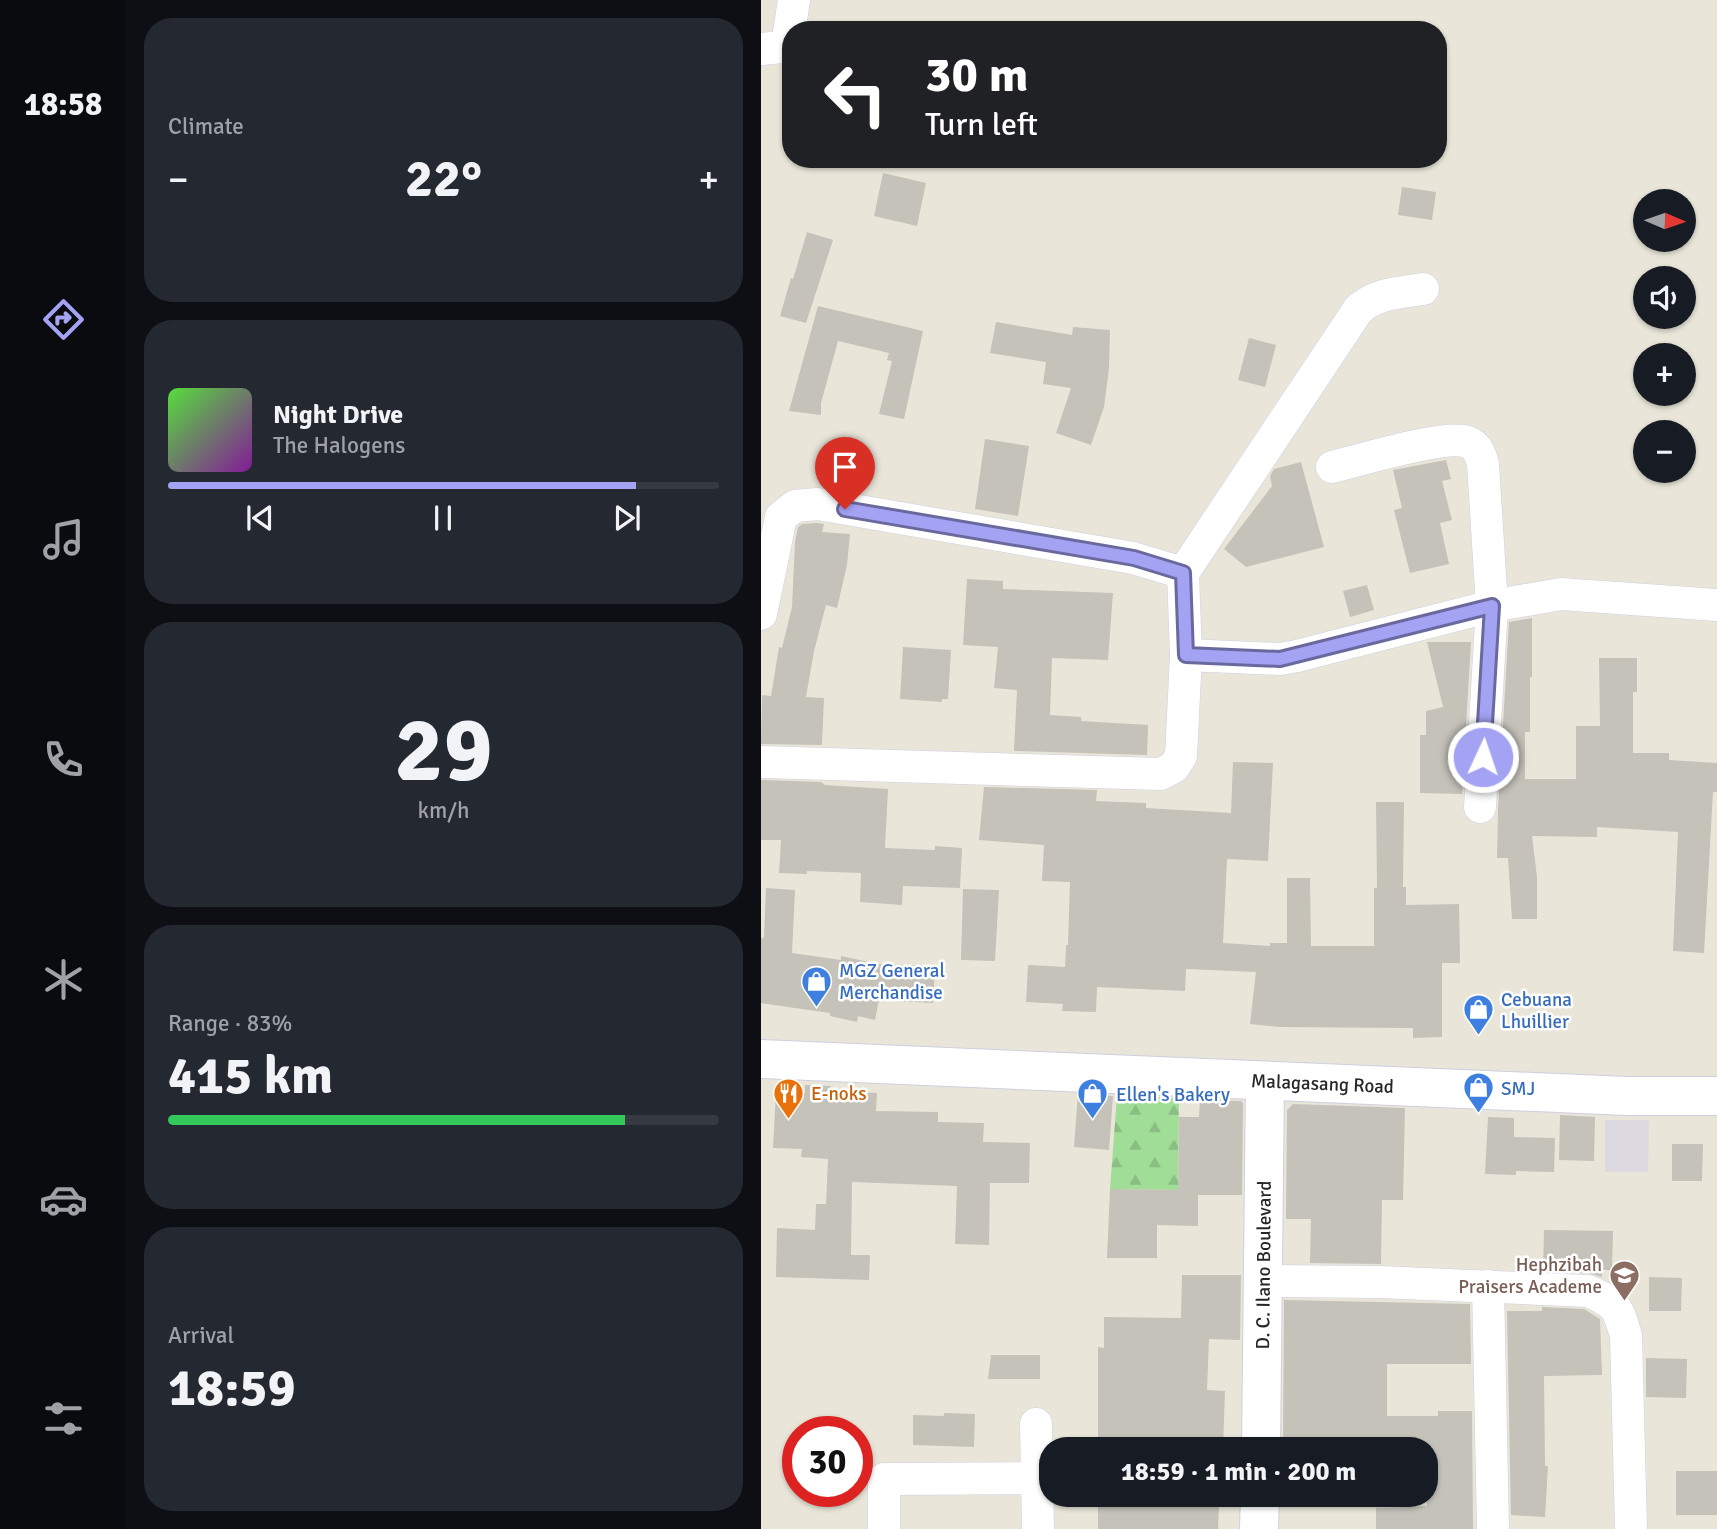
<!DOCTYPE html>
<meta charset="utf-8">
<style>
:root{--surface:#171b24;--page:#242831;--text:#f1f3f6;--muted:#9ea1a6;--line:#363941;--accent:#a3a2f3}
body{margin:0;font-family:Signika,sans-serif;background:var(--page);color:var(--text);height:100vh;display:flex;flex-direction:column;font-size:26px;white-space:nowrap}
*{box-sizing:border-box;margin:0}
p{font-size:23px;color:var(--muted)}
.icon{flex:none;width:38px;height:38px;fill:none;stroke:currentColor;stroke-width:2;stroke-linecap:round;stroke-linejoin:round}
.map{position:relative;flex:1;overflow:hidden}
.sheet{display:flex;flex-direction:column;gap:18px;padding:18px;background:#0d0f14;width:635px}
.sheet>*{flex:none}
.guide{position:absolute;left:21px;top:21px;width:665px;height:147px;border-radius:28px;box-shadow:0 2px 5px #0004;background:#202124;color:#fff;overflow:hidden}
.needle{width:46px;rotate:92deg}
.controls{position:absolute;left:872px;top:189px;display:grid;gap:14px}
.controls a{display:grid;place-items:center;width:63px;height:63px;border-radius:50%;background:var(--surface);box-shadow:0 2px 5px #0004;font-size:35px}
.speed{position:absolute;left:21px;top:1416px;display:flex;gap:14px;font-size:35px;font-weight:700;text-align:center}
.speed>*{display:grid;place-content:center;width:91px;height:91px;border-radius:50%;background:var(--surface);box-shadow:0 2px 5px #0004;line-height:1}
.speed .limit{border:10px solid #d22;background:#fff;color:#111}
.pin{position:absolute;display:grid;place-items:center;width:60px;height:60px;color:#fff;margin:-72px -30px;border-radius:50% 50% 50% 0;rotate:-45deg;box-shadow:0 0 7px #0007}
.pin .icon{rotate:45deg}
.me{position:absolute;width:77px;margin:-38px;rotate:3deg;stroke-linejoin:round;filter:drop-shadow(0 0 5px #0008)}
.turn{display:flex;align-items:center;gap:24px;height:147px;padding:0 28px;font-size:32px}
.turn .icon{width:91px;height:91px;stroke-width:2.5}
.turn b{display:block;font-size:49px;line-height:60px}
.big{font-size:52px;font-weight:700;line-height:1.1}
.sheet .tile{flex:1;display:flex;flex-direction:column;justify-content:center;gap:10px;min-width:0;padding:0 24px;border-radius:28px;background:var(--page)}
.sheet .dial{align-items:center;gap:0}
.dial b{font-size:91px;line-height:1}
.song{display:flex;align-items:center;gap:21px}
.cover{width:84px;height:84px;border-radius:10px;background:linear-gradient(135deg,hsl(110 70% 55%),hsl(290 70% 35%))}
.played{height:7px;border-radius:4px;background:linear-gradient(90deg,var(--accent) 85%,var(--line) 85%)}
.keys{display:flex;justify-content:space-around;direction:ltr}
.heat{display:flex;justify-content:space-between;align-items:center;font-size:38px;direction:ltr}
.charge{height:10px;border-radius:5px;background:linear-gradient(90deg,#34c759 83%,var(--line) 0)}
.trip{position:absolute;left:278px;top:1437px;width:399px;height:70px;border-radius:28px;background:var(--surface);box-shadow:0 2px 5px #0004;font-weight:700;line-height:70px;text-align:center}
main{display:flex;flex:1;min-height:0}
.menu{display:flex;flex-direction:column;width:126px;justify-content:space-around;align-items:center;background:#090b0e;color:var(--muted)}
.menu .icon{width:49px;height:49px}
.menu .on{color:var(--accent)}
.menu b{font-size:32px;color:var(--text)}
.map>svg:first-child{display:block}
.industrial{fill:#ddd9e1}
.forest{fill:url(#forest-firs)}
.building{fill:#c4c2b9}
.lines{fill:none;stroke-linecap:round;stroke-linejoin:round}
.minor-casing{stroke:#cfcee0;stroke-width:33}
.tertiary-casing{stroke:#cfcee0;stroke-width:40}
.secondary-casing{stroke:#cfcee0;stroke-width:40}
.minor{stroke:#fff;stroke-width:32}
.tertiary{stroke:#fff;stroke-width:38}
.secondary{stroke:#fff;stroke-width:38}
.route-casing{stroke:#6a699e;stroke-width:18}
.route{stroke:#a3a2f3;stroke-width:12}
.labels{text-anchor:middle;stroke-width:5;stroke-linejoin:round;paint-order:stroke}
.shop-label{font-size:19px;fill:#366cbe;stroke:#fff;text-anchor:start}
.street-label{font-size:19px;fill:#272727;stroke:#fff}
.food-label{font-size:19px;fill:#c56008;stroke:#fff;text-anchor:start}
.education-label{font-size:19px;fill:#785e54;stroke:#fff;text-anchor:end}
</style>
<main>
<nav class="menu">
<b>18:58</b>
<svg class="icon on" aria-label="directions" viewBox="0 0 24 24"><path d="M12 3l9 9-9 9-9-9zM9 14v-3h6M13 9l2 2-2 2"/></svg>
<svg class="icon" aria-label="music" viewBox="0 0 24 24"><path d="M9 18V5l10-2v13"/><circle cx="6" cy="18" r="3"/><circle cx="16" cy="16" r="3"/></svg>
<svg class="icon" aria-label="phone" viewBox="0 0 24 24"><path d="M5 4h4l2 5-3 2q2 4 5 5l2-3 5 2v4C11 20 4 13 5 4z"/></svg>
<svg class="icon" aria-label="climate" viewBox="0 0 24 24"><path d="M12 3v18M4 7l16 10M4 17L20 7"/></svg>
<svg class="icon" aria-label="car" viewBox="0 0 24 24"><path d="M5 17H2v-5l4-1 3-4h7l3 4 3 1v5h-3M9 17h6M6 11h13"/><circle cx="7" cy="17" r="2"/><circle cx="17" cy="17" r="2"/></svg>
<svg class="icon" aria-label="filters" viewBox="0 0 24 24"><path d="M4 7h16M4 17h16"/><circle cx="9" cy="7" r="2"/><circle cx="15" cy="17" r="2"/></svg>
</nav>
<section class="sheet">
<div class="tile"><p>Climate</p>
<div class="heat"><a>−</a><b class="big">22°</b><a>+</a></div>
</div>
<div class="tile">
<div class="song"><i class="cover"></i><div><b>Night Drive</b><p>The Halogens</p></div></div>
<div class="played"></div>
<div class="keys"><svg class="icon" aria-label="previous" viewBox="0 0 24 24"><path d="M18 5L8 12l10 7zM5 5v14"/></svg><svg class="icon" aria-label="pause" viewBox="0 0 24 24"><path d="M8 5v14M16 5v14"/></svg><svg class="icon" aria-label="next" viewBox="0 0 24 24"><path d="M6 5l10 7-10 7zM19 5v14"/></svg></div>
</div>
<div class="tile dial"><b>29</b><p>km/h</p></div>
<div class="tile"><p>Range · 83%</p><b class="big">415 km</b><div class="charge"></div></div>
<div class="tile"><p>Arrival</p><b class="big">18:59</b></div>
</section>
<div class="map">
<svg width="956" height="1529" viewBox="0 0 956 1529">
<defs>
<pattern id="forest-firs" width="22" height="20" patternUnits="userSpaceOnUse" patternTransform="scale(1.75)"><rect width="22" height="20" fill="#a0de97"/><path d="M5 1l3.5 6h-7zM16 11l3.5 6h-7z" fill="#8abe82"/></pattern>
</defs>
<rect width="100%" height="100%" fill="#e9e6d9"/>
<!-- industrial -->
<path class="industrial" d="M 844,1120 L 888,1120 L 887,1172 L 844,1172 Z"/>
<!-- forest -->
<path class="forest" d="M 356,1095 L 418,1098 L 417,1190 L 349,1189 Z"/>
<!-- building -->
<g class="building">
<path d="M 122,173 L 165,183 L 156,226 L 113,216 Z"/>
<path d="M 641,187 L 675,192 L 671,220 L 637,215 Z"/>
<path d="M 46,232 L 72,240 L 45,323 L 19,316 L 30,278 L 32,279 Z"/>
<path d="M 57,306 L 162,331 L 143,419 L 118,414 L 131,361 L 126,360 L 128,353 L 77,341 L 60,403 L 60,415 L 28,411 Z"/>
<path d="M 235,322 L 311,335 L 312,327 L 349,330 L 348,368 L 343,407 L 330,445 L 295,433 L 310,388 L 282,384 L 285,362 L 229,353 Z"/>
<path d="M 488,338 L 515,345 L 504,387 L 477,380 Z"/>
<path d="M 224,439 L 268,446 L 257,516 L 214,509 Z"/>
<path d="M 685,460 L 690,479 L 681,481 L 691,520 L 679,523 L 688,564 L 649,573 L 633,510 L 641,508 L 632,470 Z"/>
<path d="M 540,462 L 563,547 L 485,567 L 463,549 L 511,486 L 509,476 L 513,469 Z"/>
<path d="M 56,523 L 63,524 L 61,532 L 89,534 L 86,565 L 76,608 L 65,605 L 53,651 L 45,697 L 63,698 L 61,745 L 0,744 L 1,695 L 10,696 L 18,647 L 21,648 L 31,607 L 34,542 L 37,527 L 41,524 Z"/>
<path d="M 206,579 L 242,581 L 242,589 L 352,593 L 347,660 L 291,658 L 289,715 L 320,717 L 320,721 L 387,725 L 386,755 L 253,751 L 256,690 L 233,688 L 237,647 L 202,645 Z"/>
<path d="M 606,585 L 613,610 L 589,617 L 582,591 Z"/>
<path d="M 771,618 L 771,677 L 769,677 L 769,732 L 764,732 L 764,779 L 815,779 L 815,726 L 839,726 L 838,658 L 876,658 L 876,692 L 872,692 L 872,753 L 908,753 L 908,760 L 956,763 L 956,792 L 952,792 L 943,953 L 912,951 L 917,832 L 836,827 L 836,837 L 771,836 L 776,877 L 776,919 L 751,919 L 747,858 L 736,858 L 737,810 L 748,622 Z"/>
<path d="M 666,642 L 710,642 L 701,794 L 659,793 L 659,735 L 665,735 L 665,711 L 682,707 Z"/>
<path d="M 142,647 L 190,650 L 187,699 L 181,699 L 181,702 L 139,699 Z"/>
<path d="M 472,762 L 512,763 L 507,861 L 466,859 L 462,943 L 509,946 L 509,943 L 526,943 L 526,878 L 549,878 L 550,946 L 613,946 L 613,888 L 616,888 L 615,802 L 643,802 L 642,887 L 645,887 L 645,905 L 698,904 L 699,963 L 681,963 L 681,1037 L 652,1038 L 652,1028 L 519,1027 L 489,1024 L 495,972 L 425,969 L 424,991 L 336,987 L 335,1012 L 301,1011 L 302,1004 L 265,1002 L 267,965 L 304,967 L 305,945 L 307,945 L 309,882 L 281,881 L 283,845 L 218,840 L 223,787 L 336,790 L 335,801 L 385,803 L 385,808 L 470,813 Z"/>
<path d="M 0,780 L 60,782 L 64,785 L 127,789 L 124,848 L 174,850 L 174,846 L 201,848 L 199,888 L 142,886 L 141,905 L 99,902 L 100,873 L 46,871 L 46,874 L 18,873 L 20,840 L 0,840 Z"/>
<path d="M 5,888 L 34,890 L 31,953 L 80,960 L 80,956 L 117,964 L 174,966 L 172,1003 L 118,1000 L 114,1020 L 97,1016 L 96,1022 L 69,1016 L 69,1013 L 0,1003 L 0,938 L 3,938 Z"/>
<path d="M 202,889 L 238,890 L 234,961 L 200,960 Z"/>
<path d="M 44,1085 L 70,1086 L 70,1091 L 116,1093 L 115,1111 L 177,1112 L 177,1122 L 223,1123 L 222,1142 L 269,1143 L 268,1183 L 229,1183 L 228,1245 L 194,1244 L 196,1186 L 91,1182 L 90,1255 L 109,1255 L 108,1280 L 15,1277 L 16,1228 L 54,1230 L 55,1204 L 65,1204 L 67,1159 L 40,1157 L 41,1149 L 12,1148 L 15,1091 L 44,1093 Z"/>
<path d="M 317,1094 L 352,1096 L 348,1150 L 313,1147 Z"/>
<path d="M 439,1100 L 480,1101 L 482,1103 L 481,1195 L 437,1195 L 437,1226 L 396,1225 L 396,1258 L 346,1258 L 349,1189 L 417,1190 L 418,1117 L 438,1117 Z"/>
<path d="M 532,1104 L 644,1108 L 642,1200 L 621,1200 L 620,1264 L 549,1263 L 550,1219 L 525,1219 L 526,1110 Z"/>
<path d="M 799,1115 L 834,1117 L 833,1161 L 798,1160 Z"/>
<path d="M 727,1117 L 753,1118 L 753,1137 L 794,1138 L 793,1172 L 755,1171 L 755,1175 L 724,1174 Z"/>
<path d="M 911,1144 L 942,1144 L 941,1181 L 911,1181 Z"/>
<path d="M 783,1230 L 852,1231 L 851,1270 L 841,1270 L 841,1277 L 828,1273 L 782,1271 Z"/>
<path d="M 421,1275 L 480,1275 L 479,1340 L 448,1339 L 446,1390 L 464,1391 L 462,1449 L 337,1449 L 337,1347 L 343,1348 L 343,1317 L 420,1318 Z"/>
<path d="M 888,1277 L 921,1278 L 920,1311 L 888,1311 Z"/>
<path d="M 523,1300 L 709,1304 L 710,1364 L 626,1364 L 626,1416 L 677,1416 L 677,1411 L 711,1411 L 712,1529 L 615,1529 L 615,1508 L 666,1506 L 667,1449 L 522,1449 Z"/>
<path d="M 781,1307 L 823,1309 L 839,1319 L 841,1375 L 783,1376 L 784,1466 L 787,1466 L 784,1517 L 750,1515 L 746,1311 L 781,1311 Z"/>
<path d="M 230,1355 L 279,1355 L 279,1379 L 227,1379 Z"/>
<path d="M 885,1358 L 926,1359 L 925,1398 L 885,1397 Z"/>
<path d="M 183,1413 L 214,1414 L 213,1447 L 152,1445 L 152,1415 L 183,1416 Z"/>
<rect x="915" y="1471" width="41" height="44"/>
<path d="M 337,1494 L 378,1494 L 378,1499 L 434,1500 L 434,1506 L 458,1506 L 457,1529 L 337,1529 Z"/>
</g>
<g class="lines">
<defs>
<g id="minor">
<path d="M 0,49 L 21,47 L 27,39 L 33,0"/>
<path d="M 571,467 C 600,460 678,436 703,441 C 715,443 719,453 722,464 L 731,606 L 719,807"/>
<path d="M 422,573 L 597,310 C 616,293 637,293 662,289"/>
<path d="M 0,614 L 20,517 L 34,506 L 57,504 L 372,558 L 422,573 L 425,655 L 420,756 L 413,767 L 400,774 L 0,762"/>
<path d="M 425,655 L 519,659 L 536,656 L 731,606 L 800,594 L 956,605"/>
<path d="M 503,1281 L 618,1282 L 827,1291 C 855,1303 857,1307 865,1336 L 870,1529"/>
<path d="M 727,1286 L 732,1529"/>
<path d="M 275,1424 L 277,1529"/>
<path d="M 123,1529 L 123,1479 L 277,1478"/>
</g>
<g id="tertiary">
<path id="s1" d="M 500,1449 L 504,1081"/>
<path d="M 498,1529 L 499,1494"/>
</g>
<g id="secondary">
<path id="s2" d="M 0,1059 L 866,1096 L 956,1096"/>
</g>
</defs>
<!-- minor casing -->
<use href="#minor" class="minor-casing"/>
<!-- tertiary casing -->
<use href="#tertiary" class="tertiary-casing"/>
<!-- secondary casing -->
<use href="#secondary" class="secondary-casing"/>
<!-- minor -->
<use href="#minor" class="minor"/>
<!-- tertiary -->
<use href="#tertiary" class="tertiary"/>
<!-- secondary -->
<use href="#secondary" class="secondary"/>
</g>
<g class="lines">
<defs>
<path id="route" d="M 84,509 L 373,558 L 422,573 L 425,655 L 519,659 L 731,606 L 722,757"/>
</defs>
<!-- route casing -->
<use href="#route" class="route-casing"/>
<!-- route -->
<use href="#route" class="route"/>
</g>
<!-- icons -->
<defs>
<symbol id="shop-pin" viewBox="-11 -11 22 30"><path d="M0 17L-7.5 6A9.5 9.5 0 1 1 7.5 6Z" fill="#3f7fe0" stroke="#fff"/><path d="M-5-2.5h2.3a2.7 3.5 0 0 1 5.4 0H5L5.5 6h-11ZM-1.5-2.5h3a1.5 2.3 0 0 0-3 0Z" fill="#fff"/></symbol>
<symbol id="restaurant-pin" viewBox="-11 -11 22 30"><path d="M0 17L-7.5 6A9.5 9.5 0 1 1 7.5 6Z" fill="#e8710a" stroke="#fff"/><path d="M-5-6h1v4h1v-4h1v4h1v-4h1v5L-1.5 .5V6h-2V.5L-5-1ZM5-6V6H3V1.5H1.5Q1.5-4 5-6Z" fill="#fff"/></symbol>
<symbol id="school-pin" viewBox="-11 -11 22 30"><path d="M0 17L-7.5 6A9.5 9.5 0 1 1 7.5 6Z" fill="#8d6e63" stroke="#fff"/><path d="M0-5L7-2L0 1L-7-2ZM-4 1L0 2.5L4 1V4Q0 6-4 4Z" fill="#fff"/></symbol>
</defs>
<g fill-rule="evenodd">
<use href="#shop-pin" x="38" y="964" width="35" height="47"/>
<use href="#shop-pin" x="700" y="992" width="35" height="47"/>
<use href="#shop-pin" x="700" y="1070" width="35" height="47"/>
<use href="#restaurant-pin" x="10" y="1076" width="35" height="47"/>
<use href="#shop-pin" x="314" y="1076" width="35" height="47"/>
<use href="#school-pin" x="846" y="1258" width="35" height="47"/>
</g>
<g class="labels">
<!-- shop labels -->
<g class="shop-label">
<text x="78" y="977">MGZ General<tspan x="78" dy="22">Merchandise</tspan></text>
<text x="740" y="1006">Cebuana<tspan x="740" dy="22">Lhuillier</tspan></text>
<text x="740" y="1095">SMJ</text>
<text x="355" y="1101">Ellen's Bakery</text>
</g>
<!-- street labels -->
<g class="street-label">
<text dy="7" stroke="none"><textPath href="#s2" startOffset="562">Malagasang Road</textPath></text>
<text dy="7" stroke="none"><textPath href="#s1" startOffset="184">D. C. Ilano Boulevard</textPath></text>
</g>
<!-- food labels -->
<g class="food-label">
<text x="50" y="1100">E-noks</text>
</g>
<!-- education labels -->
<g class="education-label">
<text x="841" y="1271">Hephzibah<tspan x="841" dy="22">Praisers Academe</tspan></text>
</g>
</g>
</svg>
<div class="controls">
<a><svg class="needle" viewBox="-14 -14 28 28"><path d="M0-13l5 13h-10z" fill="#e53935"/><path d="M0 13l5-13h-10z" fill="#9ea1a6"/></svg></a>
<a><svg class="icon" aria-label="sound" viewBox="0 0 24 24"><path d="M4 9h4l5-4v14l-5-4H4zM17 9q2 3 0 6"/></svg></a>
<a>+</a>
<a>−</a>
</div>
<div class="speed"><div class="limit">30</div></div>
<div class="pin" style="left:84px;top:509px;background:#d93025"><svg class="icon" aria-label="arrive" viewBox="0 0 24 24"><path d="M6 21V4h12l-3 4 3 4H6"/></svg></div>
<svg class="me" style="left:722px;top:757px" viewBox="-20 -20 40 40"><circle r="17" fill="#a3a2f3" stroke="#fff" stroke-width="3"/><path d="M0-11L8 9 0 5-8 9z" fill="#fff"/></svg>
<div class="trip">18:59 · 1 min · 200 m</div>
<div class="guide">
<div class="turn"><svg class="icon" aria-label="left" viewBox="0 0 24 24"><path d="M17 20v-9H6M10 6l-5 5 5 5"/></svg><div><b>30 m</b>Turn left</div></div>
</div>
</div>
</main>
